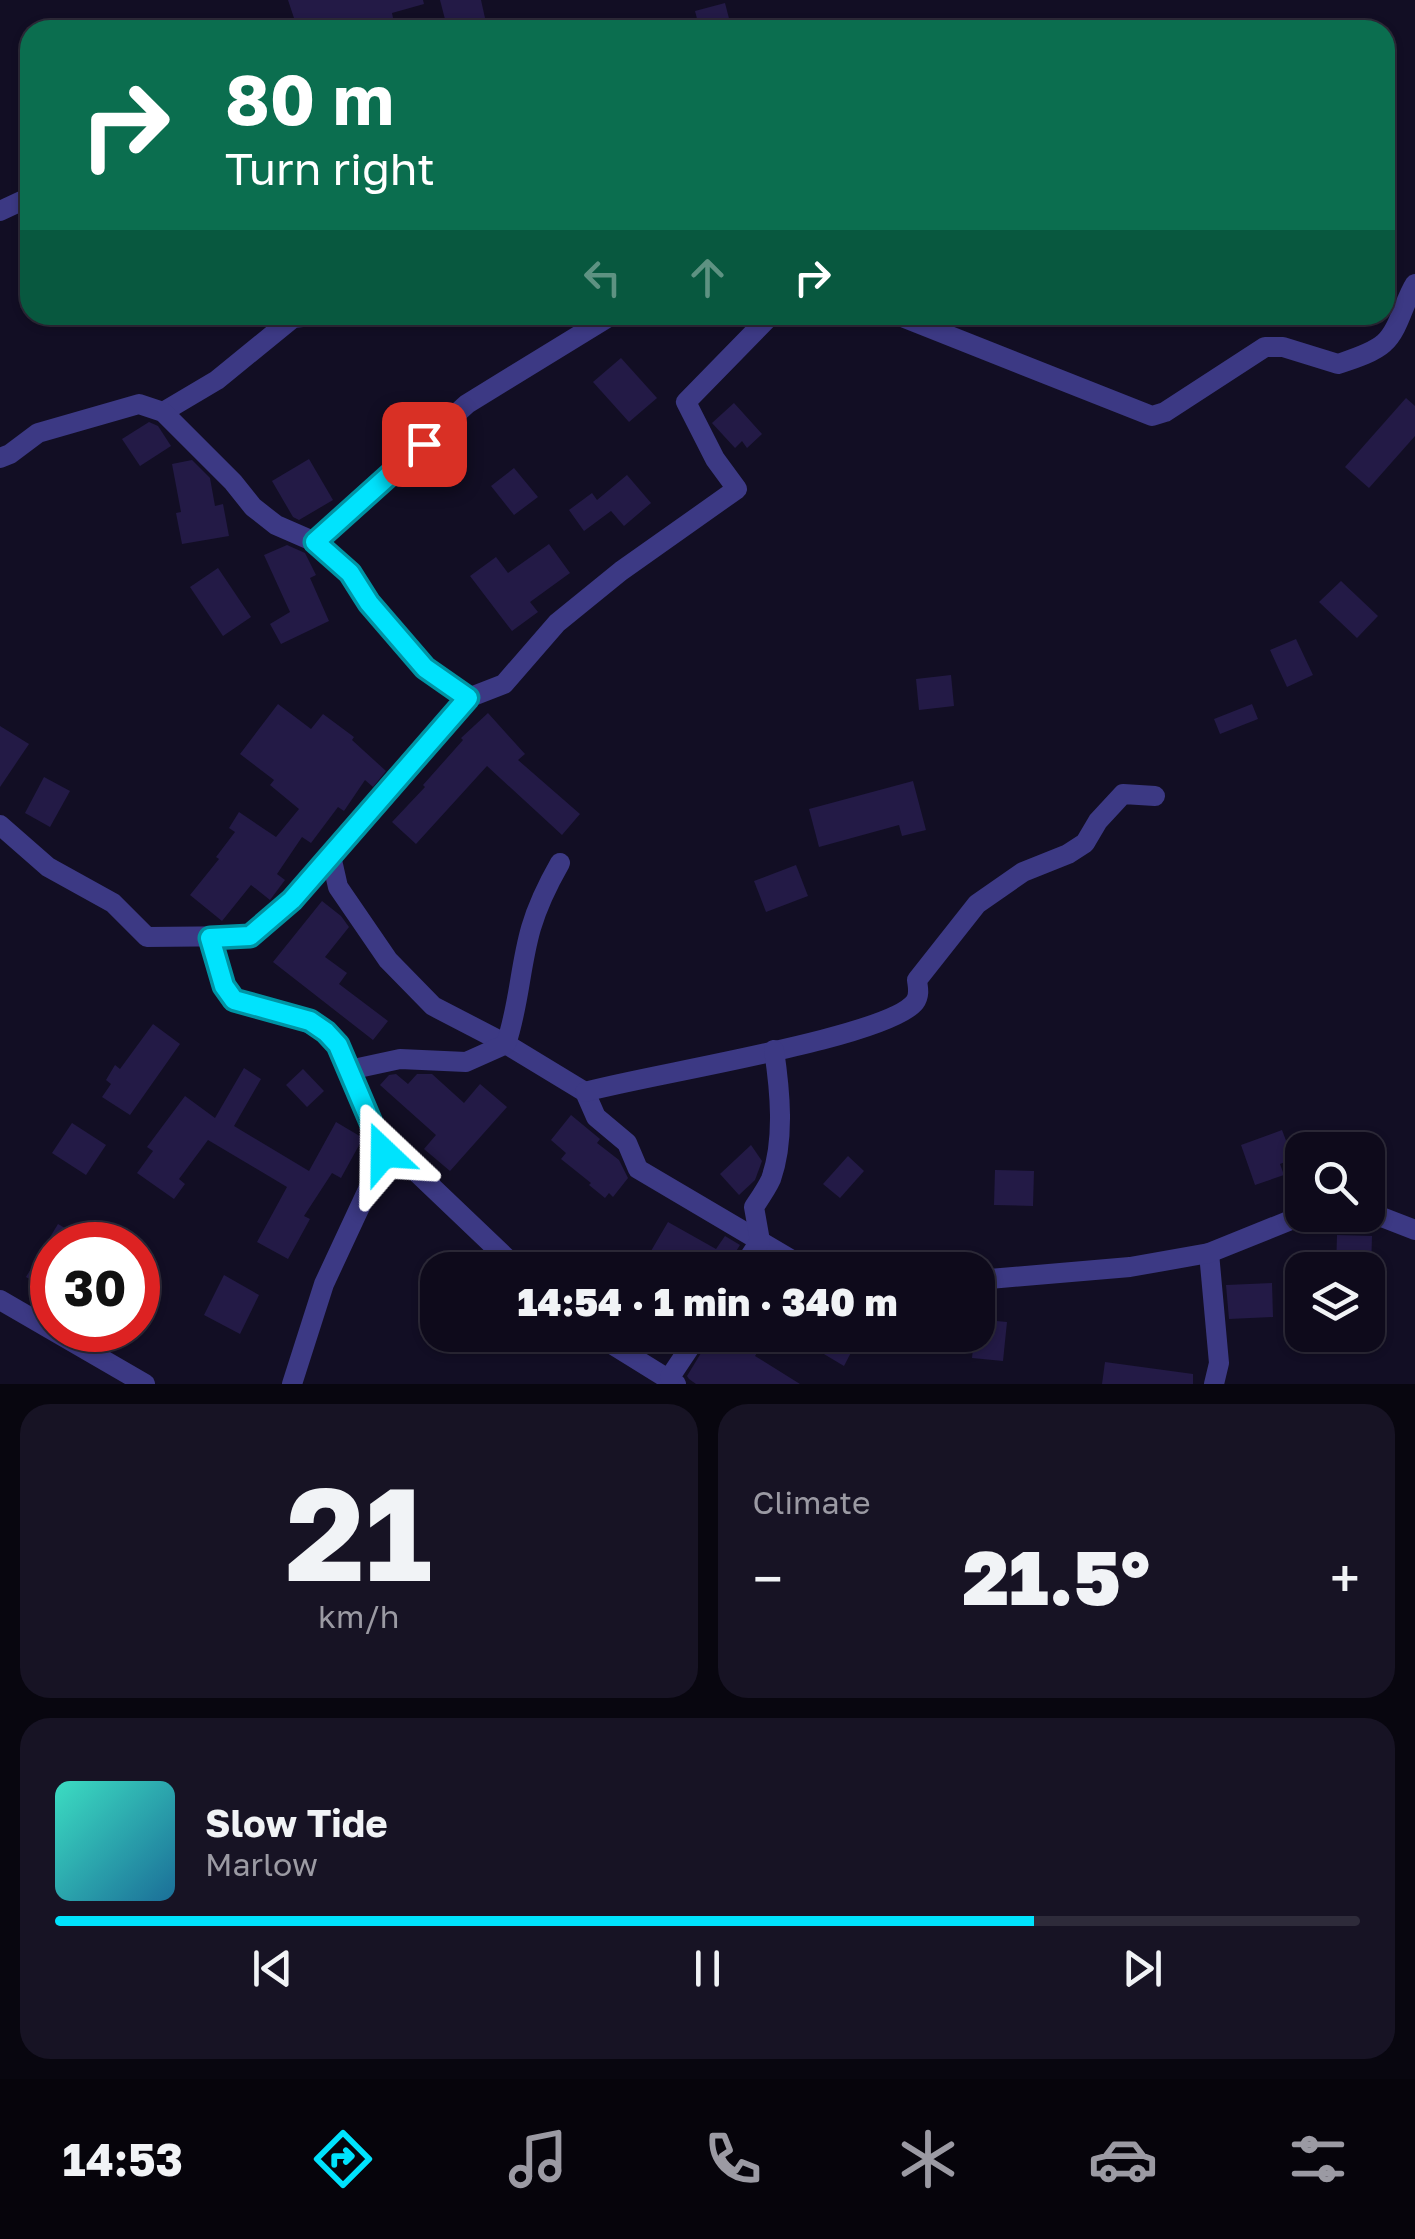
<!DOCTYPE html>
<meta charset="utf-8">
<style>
:root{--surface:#0e0a1b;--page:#171324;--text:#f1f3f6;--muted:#9b9aa3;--line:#2e2b3a;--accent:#00e3fd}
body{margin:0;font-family:"Golos Text",sans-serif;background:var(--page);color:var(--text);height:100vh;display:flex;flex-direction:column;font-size:38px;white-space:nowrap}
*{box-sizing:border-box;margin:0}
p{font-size:32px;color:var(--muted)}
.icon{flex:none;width:55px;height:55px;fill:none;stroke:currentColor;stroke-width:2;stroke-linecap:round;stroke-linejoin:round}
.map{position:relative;height:1384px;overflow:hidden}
.panel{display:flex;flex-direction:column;gap:20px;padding:20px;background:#08060f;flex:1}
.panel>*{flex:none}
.hud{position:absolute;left:20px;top:20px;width:1375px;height:305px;border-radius:30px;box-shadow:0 2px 8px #0004,0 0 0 2px var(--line);background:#0b6e4f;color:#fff;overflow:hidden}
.fabs{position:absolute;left:1285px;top:1132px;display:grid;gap:20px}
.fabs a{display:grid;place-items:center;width:100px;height:100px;border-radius:20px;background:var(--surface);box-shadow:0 2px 8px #0004,0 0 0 2px var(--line);font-size:50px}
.speed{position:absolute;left:30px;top:1222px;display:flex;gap:20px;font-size:50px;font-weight:700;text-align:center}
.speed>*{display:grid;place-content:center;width:130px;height:130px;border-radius:50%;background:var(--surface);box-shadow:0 2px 8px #0004,0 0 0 2px var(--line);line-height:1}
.speed .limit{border:15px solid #d22;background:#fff;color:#111}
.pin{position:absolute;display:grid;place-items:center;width:85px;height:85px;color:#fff;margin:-42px;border-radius:20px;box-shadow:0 5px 15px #0006}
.me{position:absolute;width:110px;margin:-55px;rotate:337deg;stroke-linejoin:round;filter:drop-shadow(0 0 8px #0008)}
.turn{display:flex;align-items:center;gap:35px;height:210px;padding:0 40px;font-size:45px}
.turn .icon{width:130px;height:130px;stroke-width:2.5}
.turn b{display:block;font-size:70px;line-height:85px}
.lanes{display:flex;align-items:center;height:95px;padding:0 40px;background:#0003;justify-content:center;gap:50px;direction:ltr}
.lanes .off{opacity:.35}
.big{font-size:75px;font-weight:800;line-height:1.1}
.panel .card{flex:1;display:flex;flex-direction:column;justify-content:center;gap:15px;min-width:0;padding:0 35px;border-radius:30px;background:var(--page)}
.panel .dial{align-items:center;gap:0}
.dial b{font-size:130px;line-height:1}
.song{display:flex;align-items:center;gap:30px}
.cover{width:120px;height:120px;border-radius:15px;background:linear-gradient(135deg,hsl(170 70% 55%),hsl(200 70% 35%))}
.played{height:10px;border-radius:5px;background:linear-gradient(90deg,var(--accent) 75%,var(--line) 75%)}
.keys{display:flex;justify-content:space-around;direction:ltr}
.heat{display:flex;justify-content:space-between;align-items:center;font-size:55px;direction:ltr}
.panel .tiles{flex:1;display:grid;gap:20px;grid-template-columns:1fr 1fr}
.card:last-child{grid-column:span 2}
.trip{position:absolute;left:420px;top:1252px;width:575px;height:100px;border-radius:30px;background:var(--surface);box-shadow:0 2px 8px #0004,0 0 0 2px var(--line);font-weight:800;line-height:100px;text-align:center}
.tab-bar{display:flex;height:160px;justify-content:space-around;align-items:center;background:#06040b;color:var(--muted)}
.tab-bar .icon{width:70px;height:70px}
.tab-bar .active{color:var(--accent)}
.tab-bar b{font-size:45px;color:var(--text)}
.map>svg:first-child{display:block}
.building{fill:#231a46}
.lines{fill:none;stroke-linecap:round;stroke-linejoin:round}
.minor{stroke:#3c3984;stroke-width:20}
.route-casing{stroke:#0094a4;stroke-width:25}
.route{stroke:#00e3fd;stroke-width:18}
</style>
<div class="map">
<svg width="1415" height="1384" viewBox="0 0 1415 1384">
<rect width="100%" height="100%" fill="#120e24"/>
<!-- building -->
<g class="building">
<path d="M 288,0 L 423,0 L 424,4 L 392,13 L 393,18 L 330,30 L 298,30 Z"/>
<path d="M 440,0 L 481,0 L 485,18 L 447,27 Z"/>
<path d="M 725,3 L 732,30 L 700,30 L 695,11 Z"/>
<path d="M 621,358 L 657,398 L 629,422 L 593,382 Z"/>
<path d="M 1406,398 L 1415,406 L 1415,436 L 1369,488 L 1345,467 Z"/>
<path d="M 734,403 L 762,434 L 747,448 L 742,441 L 735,448 L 712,423 Z"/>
<path d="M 149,422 L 158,426 L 171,446 L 140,466 L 122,439 Z"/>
<path d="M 309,459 L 333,500 L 299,520 L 293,517 L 272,481 Z"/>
<path d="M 192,460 L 210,478 L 215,506 L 223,504 L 229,536 L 182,544 L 176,513 L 181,512 L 172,464 Z"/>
<path d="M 514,468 L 538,497 L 514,515 L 491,486 Z"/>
<path d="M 627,475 L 651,503 L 624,526 L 611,511 L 584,531 L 569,510 L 592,493 L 597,500 Z"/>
<path d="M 549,544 L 570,573 L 530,602 L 538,612 L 512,631 L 470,576 L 496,557 L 508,573 Z"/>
<path d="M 287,545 L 305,553 L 316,575 L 310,578 L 329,621 L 281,644 L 270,624 L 290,612 L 264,555 Z"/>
<path d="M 218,568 L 251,617 L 223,636 L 190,587 Z"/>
<path d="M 1341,581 L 1378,616 L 1357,638 L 1319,602 Z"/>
<path d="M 1296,639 L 1313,675 L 1287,687 L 1270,650 Z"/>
<path d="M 951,675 L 954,706 L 919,710 L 916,679 Z"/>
<path d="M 278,704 L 311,729 L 323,714 L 354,737 L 352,740 L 386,771 L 373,787 L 365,780 L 344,811 L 338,807 L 311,843 L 302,837 L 277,874 L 285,880 L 270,900 L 251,885 L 222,921 L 190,895 L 219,859 L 216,857 L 235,832 L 229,828 L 239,812 L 276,837 L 299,809 L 270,785 L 274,780 L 240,754 Z"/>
<path d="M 1252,704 L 1258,719 L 1220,734 L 1214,719 Z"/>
<path d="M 488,713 L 525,754 L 518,760 L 580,814 L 562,835 L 487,766 L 416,844 L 392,822 L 425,787 L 423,785 L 463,740 L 461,738 Z"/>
<path d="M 0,726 L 29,744 L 0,787 Z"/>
<path d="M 44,777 L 70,791 L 50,827 L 25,813 Z"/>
<path d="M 913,781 L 926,830 L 902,836 L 899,825 L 819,847 L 809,809 Z"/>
<path d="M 796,865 L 808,896 L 766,912 L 754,881 Z"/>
<path d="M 322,901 L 341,916 L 349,927 L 325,957 L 347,973 L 339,984 L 388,1021 L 373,1040 L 273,962 Z"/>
<path d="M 153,1024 L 180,1044 L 130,1115 L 102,1097 L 111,1084 L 106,1080 L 115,1065 L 120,1069 Z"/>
<path d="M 244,1068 L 261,1079 L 234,1126 L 309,1171 L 336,1122 L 363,1138 L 341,1178 L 332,1173 L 304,1216 L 310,1219 L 288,1259 L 257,1242 L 287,1187 L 208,1140 L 179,1179 L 185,1184 L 174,1199 L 137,1173 L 153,1151 L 147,1147 L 185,1096 L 215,1118 Z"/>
<path d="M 303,1069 L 324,1091 L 307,1107 L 286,1085 Z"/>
<path d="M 396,1074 L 408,1084 L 417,1074 L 432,1074 L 464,1103 L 480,1084 L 507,1107 L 450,1171 L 424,1149 L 436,1135 L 380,1085 L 389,1075 Z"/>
<path d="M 571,1115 L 600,1139 L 597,1143 L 619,1160 L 628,1178 L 613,1197 L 609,1193 L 605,1198 L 589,1185 L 591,1183 L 561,1159 L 566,1153 L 551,1140 Z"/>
<path d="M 72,1123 L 106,1145 L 86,1175 L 52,1153 Z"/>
<path d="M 1282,1130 L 1293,1159 L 1280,1164 L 1284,1175 L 1255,1185 L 1241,1145 Z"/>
<path d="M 751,1145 L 762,1161 L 755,1180 L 739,1195 L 720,1174 Z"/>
<path d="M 848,1156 L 864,1171 L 840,1198 L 823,1184 Z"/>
<path d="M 995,1170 L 1034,1171 L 1033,1206 L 994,1205 Z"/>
<path d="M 668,1222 L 716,1249 L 725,1236 L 740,1245 L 724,1270 L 698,1256 L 690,1270 L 684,1270 L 651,1251 Z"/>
<path d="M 58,1224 L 94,1245 L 52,1245 L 52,1292 L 26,1277 Z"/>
<path d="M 1337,1235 L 1372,1236 L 1371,1270 L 1336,1270 Z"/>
<path d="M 224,1275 L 259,1295 L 240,1334 L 204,1315 Z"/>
<path d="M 1272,1283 L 1273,1317 L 1229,1319 L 1226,1285 Z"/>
<path d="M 986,1320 L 1007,1322 L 1003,1361 L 972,1358 L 974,1338 L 984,1339 Z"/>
<path d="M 768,1335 L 755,1356 L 800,1384 L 696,1384 L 689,1379 L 687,1376 L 712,1335 Z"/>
<path d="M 792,1335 L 860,1335 L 844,1366 Z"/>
<path d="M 1105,1362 L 1193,1374 L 1193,1384 L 1102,1384 Z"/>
</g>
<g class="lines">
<!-- minor -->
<g class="minor">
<path d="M 0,211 L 30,197"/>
<path d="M 897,315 L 1152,416 L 1165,412 L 1265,347 L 1283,347 L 1338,364 C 1353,359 1373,353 1384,343 C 1399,330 1404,301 1415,284"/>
<path d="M 163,412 L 217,380 L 293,318 L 321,315"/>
<path d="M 0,458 L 10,454 L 38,433 L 139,404 L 163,412 L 233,482 L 253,507 L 276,525 L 315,542 L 350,573 L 398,640 L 425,668 L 468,698"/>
<path d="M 315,542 L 467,404 L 612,315"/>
<path d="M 0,825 L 48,867 L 113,903 L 147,937 L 250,936 L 292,900 L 468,698 L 504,684 L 557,623 L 621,571 L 737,489 L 715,459 L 686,402 L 771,315"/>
<path d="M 331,856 L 338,887 L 388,960 L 433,1006 L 506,1044 L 585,1092 L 596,1117 L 627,1143 L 638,1169 L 809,1270"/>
<path d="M 210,938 L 224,985 L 234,1000 C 274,1014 306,1012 338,1045 L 385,1153 L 411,1167 L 519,1270"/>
<path d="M 349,1070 L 400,1059 L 466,1062 L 506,1044 C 519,1006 520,966 531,928 C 538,904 548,884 560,863"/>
<path d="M 585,1092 C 643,1075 888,1038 915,1002 C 920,995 918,988 917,980 L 977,904 L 1023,872 L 1068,854 L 1085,843 L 1098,821 L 1123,794 L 1155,796"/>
<path d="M 1368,1215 L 1379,1216 L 1415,1230"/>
<path d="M 1209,1253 L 1219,1363 L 1214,1384"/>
<path d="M 741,1270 L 760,1241 L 754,1207 C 760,1198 767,1188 771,1179 C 785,1140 780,1090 774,1050"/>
<path d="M 978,1280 L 1130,1267 L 1209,1253 L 1291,1220 L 1334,1215"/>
<path d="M 0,1300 L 145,1384"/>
<path d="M 597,1335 L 676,1384"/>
<path d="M 670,1377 L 698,1335"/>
<path d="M 292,1384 L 324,1284 L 385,1153"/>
</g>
</g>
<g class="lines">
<defs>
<path id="route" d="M 384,1153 L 338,1045 L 326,1032 L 310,1021 L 234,1000 L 224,986 L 210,938 L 250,936 L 292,900 L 468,698 L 425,668 L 369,603 L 350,573 L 315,542 L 424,444"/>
</defs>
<!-- route casing -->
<use href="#route" class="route-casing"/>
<!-- route -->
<use href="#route" class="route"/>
</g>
</svg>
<div class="fabs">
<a><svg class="icon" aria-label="search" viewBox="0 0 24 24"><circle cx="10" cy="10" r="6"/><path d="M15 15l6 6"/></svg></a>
<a><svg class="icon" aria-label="layers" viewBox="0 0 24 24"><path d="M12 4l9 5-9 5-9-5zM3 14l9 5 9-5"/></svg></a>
</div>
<div class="speed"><div class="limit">30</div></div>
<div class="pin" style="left:424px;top:444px;background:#d93025"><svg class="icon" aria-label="arrive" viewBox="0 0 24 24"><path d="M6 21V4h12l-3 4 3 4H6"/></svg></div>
<svg class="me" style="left:384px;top:1153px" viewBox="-20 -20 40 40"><path d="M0-17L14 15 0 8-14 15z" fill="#00e3fd" stroke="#fff" stroke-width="4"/></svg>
<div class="trip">14:54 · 1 min · 340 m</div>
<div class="hud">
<div class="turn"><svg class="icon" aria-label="right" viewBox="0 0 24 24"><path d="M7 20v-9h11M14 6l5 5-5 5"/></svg><div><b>80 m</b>Turn right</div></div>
<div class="lanes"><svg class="icon off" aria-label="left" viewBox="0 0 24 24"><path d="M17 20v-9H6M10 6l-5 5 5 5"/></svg><svg class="icon off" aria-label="ahead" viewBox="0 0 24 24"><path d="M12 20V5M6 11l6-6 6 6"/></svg><svg class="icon" aria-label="right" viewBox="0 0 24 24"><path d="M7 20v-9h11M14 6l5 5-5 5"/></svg></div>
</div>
</div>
<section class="panel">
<div class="tiles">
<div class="card dial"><b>21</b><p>km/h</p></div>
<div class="card"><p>Climate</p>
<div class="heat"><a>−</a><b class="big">21.5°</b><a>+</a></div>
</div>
<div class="card">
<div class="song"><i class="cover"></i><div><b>Slow Tide</b><p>Marlow</p></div></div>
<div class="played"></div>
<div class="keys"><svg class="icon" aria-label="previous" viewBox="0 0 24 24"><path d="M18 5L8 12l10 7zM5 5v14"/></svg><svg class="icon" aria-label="pause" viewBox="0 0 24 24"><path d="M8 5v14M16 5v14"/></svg><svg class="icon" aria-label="next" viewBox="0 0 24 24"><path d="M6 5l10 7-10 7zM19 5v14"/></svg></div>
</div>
</div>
</section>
<nav class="tab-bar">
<b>14:53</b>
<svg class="icon active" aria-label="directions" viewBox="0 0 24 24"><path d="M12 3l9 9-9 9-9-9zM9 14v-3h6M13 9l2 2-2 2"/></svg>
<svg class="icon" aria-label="music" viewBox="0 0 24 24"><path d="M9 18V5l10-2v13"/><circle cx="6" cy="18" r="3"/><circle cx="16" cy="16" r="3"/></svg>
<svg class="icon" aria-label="phone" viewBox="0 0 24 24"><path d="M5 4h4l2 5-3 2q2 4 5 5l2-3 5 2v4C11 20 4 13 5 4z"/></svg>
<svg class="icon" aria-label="climate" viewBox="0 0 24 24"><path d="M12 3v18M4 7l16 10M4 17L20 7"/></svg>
<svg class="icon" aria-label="car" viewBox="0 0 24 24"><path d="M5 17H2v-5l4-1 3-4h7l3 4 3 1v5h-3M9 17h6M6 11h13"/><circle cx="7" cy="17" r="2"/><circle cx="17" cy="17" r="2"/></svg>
<svg class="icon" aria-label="filters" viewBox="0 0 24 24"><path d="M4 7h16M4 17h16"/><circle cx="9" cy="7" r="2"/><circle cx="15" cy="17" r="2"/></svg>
</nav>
